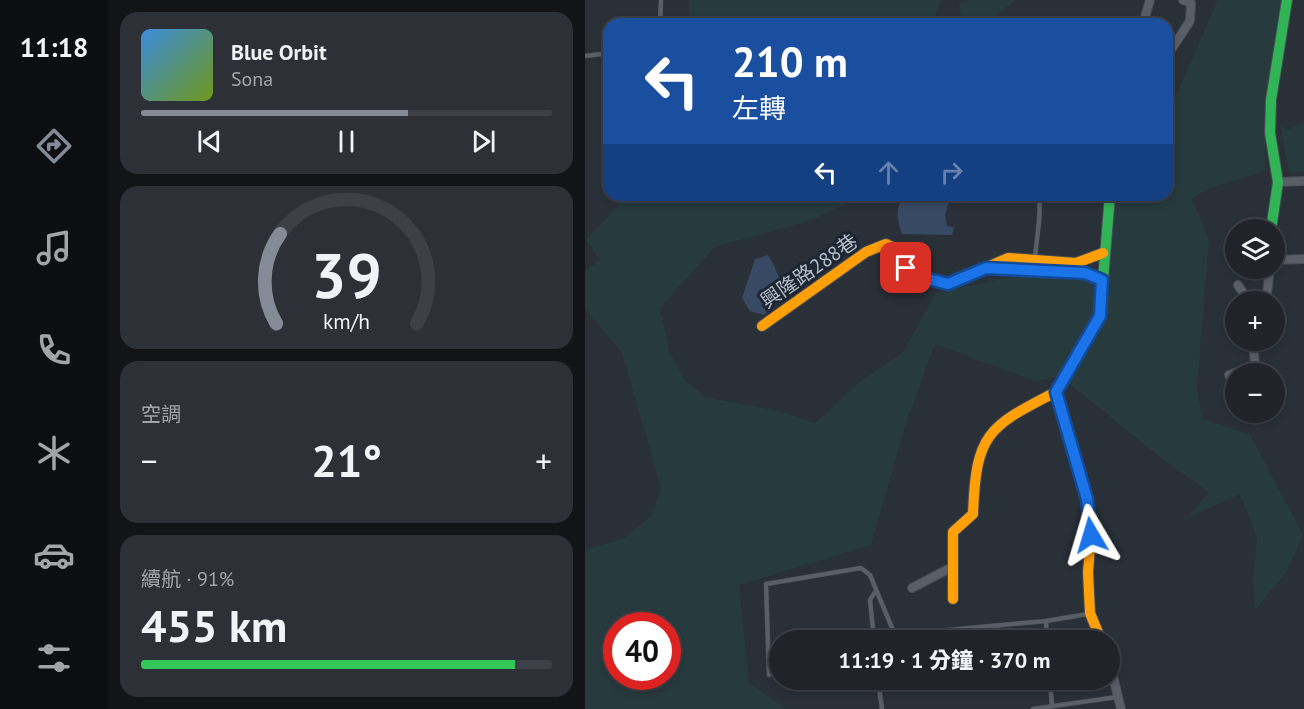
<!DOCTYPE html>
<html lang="zh-TW">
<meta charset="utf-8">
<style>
:root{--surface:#20242a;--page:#2d3036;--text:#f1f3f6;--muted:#a2a4a8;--line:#3d4147;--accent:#848b96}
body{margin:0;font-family:"PT Sans","Noto Sans TC",sans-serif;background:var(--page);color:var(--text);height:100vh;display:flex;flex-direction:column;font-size:22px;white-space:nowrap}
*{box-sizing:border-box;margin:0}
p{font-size:20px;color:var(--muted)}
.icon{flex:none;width:33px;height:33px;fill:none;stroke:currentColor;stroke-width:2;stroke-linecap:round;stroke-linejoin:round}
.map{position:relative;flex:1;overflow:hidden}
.panel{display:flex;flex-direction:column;gap:12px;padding:12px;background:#121417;width:477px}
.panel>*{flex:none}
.top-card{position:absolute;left:18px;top:18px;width:570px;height:183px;border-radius:18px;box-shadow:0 3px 9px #0003,0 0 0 2px var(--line);background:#1a4fa0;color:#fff;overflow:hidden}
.controls{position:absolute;left:640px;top:219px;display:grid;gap:12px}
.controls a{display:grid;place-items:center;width:60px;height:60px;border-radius:50%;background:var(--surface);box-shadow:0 3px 9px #0003,0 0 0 2px var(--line);font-size:30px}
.speed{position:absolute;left:18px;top:612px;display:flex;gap:12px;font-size:30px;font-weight:700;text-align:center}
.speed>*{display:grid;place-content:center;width:78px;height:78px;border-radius:50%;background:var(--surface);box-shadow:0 3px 9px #0003,0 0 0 2px var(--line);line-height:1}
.speed .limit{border:9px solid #d22;background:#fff;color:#111}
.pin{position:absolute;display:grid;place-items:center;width:51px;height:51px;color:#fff;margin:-26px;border-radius:12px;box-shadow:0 3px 9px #0006}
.me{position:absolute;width:66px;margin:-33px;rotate:353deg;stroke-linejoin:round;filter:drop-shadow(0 0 4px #0008)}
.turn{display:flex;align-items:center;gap:21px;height:126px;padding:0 30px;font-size:27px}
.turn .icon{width:78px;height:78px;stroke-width:2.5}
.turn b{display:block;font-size:42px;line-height:51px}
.lanes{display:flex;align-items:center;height:57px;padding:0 30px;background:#0003;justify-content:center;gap:30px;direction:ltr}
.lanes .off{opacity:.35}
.big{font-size:45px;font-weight:800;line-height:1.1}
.panel .tile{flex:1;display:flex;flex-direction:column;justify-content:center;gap:9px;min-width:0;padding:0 21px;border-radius:18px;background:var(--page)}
.panel .dial{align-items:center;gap:0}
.dial svg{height:156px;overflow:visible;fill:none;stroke:var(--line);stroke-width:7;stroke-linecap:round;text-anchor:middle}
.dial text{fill:var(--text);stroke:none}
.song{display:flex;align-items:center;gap:18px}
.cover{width:72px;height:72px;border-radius:9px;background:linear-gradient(135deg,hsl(210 70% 55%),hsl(80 70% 35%))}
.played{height:6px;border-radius:3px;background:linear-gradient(90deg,var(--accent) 65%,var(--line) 65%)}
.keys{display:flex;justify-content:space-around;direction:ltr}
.heat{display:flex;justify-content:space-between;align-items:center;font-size:33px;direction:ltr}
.charge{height:9px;border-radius:4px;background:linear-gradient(90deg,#34c759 91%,var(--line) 0)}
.trip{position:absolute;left:184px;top:630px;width:351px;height:60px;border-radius:30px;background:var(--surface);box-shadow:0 3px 9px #0003,0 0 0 2px var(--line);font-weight:800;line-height:60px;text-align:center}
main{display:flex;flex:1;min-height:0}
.tab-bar{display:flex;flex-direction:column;width:108px;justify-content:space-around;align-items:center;background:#0d0e11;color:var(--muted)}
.tab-bar .icon{width:42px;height:42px}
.tab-bar .current{color:var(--accent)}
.tab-bar b{font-size:27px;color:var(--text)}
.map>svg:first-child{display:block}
.green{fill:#273a3e;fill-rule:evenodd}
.water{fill:#384963}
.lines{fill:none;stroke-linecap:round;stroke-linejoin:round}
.lane-casing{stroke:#484c53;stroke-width:5}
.street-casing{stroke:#484c53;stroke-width:10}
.fast-casing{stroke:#484c53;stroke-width:12}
.slow-casing{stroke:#484c53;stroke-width:12}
.lane{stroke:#5a5e66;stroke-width:4}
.street{stroke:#5a5e66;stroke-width:8}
.fast{stroke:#30b455;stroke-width:10}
.slow{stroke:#ff9f0a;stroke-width:10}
.route-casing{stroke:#114b97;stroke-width:15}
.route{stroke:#1a73e8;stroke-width:10}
.labels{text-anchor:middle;stroke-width:6;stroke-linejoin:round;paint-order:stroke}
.street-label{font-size:20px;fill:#b4bcc9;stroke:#1d2633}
</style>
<main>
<nav class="tab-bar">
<b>11:18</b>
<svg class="icon current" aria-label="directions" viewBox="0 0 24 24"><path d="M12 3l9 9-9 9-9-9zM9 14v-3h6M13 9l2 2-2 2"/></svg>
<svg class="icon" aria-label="music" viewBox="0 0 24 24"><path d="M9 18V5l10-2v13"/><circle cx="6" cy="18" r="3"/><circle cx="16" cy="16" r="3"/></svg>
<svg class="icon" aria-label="phone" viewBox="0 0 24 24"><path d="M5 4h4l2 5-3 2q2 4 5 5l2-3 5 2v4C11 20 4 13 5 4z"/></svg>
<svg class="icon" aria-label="climate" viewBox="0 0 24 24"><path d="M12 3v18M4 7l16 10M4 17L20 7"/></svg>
<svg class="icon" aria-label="car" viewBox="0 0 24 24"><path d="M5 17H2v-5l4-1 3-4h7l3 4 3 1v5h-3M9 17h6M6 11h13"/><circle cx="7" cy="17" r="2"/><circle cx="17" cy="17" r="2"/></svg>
<svg class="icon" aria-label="filters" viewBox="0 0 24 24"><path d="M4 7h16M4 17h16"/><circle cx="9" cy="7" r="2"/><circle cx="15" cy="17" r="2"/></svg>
</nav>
<section class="panel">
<div class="tile">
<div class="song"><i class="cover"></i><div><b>Blue Orbit</b><p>Sona</p></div></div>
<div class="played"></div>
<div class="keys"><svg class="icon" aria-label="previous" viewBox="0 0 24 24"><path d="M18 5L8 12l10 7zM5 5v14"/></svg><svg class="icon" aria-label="pause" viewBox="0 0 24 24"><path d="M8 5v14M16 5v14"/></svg><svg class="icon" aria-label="next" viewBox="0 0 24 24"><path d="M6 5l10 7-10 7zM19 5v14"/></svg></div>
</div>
<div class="tile dial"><svg viewBox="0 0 100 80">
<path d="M14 69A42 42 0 1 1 86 69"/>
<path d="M14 69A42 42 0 0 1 16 23" stroke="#848b96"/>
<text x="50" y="56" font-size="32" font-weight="700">39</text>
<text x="50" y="72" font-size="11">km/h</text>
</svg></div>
<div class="tile"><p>空調</p>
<div class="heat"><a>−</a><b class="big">21°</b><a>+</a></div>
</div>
<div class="tile"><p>續航 · 91%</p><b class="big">455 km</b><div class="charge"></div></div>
</section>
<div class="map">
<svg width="719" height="709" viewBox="0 0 719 709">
<rect width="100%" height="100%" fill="#2a3038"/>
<!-- green -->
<g class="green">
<path d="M 104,0 L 356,0 L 347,24 L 105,24 Z"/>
<path d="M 385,0 L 431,0 L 404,21 L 376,17 L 374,4 Z"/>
<path d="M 633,0 L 699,0 L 680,108 L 680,171 L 622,189 L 607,199 L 624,240 L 612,388 L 617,419 L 665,434 L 718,535 L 701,573 L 670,610 L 668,580 L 672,537 L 655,494 L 602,518 L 624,492 L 575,457 L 475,376 L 450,381 L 350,344 L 321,423 L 286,545 L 154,585 L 164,683 L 201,709 L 0,709 L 0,550 L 39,538 L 67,515 L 76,488 L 37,353 L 0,309 L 0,271 L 15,260 L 1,240 L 32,207 L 30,195 L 280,195 L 224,221 L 130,247 L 75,308 L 84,350 L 100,380 L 120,397 L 194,411 L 231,423 L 268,387 L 318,352 L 351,293 L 421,278 L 466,275 L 492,280 L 520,277 L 528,195 L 582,195 L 582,109 L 585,109 ZM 32,626 L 82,626 L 82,676 L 32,676 Z"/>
<path d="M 719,122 L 719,171 L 704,172 L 695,124 L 702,130 Z"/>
</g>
<!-- water -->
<g class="water">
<path d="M 322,195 L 366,195 L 360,215 L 362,226 L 369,227 L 367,235 L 317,234 C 312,220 309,205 322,195 Z"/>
<path d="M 183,255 C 197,278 201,294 179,315 L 165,311 L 157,298 L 170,259 Z"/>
</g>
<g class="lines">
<defs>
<g id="lane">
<path d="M 75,24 L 76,0"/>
<path d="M 0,56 L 24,53"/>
<path d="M 450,260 C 450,245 459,204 452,195"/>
<path d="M 408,269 L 499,273 L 517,280"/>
<path d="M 461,621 L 462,640"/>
<path d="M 289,640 L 285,600 L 290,592"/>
<path d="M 184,675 L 181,584 L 276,568 L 285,575 L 310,635 L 461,621 L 503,614"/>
<path d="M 293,680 L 297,709"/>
<path d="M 465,680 L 467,706"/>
<path d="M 448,709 L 532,697"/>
</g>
<g id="street">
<path d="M 558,24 L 565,0"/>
<path d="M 582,56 L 605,21 L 606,3 L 598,0"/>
<path d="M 693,182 L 719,181"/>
<path d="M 690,260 L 719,259"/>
<path d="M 653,285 L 662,299 L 681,300"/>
<path d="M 681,302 L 685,268"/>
<path d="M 644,375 L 670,366 L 668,340"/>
<path d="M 327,588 L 367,567"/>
<path d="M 525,664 L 536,709"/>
</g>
<g id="fast">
<path d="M 686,230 L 693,182 L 685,133 L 686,100 L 702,0"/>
<path d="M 486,367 L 515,316 L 525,195"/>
</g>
<g id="slow">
<path d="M 177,326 L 281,252 L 301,244 L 312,249 L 325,272 L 363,284 L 423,258 L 491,263 L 518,253"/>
<path d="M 486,367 L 471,392 L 502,499 L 506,535 L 503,572 L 505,613 L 516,640"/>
<path d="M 368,599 L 368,532 L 388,514 C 391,434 402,427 471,392"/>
</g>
</defs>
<!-- lane casing -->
<use href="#lane" class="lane-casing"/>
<!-- street casing -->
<use href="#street" class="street-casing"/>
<!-- fast casing -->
<use href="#fast" class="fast-casing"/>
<!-- slow casing -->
<use href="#slow" class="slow-casing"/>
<!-- lane -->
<use href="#lane" class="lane"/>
<!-- street -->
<use href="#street" class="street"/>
<!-- fast -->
<use href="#fast" class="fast"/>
<!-- slow -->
<use href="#slow" class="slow"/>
</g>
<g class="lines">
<defs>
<path id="route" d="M 321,268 L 332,276 L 363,284 L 401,268 L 500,273 L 517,280 L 515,316 L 471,392 L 502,499 L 506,535"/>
</defs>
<!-- route casing -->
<use href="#route" class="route-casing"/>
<!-- route -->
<use href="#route" class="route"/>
</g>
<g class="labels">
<!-- street labels -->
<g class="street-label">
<text transform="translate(224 271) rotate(-35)" y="7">興隆路288巷</text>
</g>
</g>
</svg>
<div class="controls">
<a><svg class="icon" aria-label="layers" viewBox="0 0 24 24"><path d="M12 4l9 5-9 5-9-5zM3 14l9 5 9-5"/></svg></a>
<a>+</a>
<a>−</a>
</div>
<div class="speed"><div class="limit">40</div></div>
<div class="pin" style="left:321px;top:268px;background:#d93025"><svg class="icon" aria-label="arrive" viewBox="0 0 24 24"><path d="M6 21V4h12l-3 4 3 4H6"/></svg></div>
<svg class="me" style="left:506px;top:535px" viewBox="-20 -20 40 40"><path d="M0-17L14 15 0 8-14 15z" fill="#1a73e8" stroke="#fff" stroke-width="4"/></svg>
<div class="trip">11:19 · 1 分鐘 · 370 m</div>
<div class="top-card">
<div class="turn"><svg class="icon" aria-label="left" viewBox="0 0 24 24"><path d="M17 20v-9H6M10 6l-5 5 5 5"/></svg><div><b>210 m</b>左轉</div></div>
<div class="lanes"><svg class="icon" aria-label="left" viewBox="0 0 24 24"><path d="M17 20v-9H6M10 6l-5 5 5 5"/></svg><svg class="icon off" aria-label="ahead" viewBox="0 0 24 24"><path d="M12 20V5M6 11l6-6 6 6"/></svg><svg class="icon off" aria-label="right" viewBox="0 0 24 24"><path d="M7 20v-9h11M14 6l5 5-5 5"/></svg></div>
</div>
</div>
</main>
